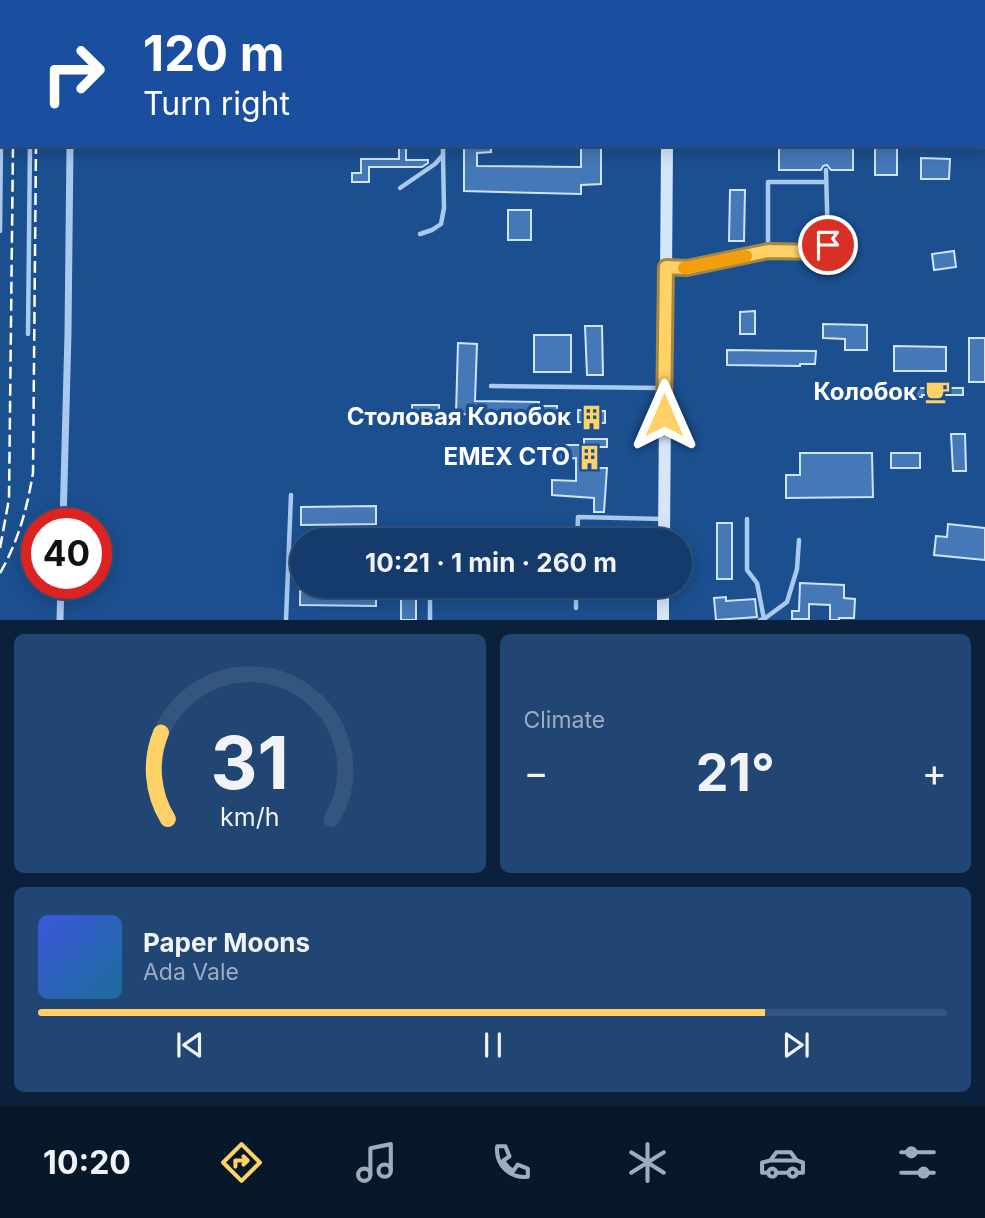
<!DOCTYPE html>
<meta charset="utf-8">
<style>
:root{--surface:#143b6b;--page:#214673;--text:#f1f3f6;--muted:#9dadc1;--line:#33557e;--accent:#ffd166}
body{margin:0;font-family:Inter,sans-serif;background:var(--page);color:var(--text);height:100vh;display:flex;flex-direction:column;font-size:26px;white-space:nowrap}
*{box-sizing:border-box;margin:0}
p{font-size:23px;color:var(--muted)}
.icon{flex:none;width:38px;height:38px;fill:none;stroke:currentColor;stroke-width:2;stroke-linecap:round;stroke-linejoin:round}
.map{position:relative;height:620px;overflow:hidden}
.panel{display:flex;flex-direction:column;gap:14px;padding:14px;background:#0b203b;flex:1}
.panel>*{flex:none}
.guide{position:absolute;left:0px;top:0px;width:985px;height:147px;box-shadow:0 4px 18px #0003,0 0 0 2px var(--line);background:#1a4fa0;color:#fff;overflow:hidden}
.speed{position:absolute;left:21px;top:508px;display:flex;gap:14px;font-size:35px;font-weight:700;text-align:center}
.speed>*{display:grid;place-content:center;width:91px;height:91px;border-radius:50%;background:var(--surface);box-shadow:0 4px 18px #0003,0 0 0 2px var(--line);line-height:1}
.speed .limit{border:10px solid #d22;background:#fff;color:#111}
.pin{position:absolute;display:grid;place-items:center;width:60px;height:60px;color:#fff;margin:-30px;border:4px solid #fff;border-radius:50%;box-shadow:0 2px 7px #0007}
.me{position:absolute;width:77px;margin:-38px;rotate:0deg;stroke-linejoin:round;filter:drop-shadow(0 0 5px #0008)}
.turn{display:flex;align-items:center;gap:24px;height:147px;padding:0 28px;font-size:32px}
.turn .icon{width:91px;height:91px;stroke-width:2.5}
.turn b{display:block;font-size:49px;line-height:60px}
.big{font-size:52px;font-weight:700;line-height:1.1}
.panel .card{flex:1;display:flex;flex-direction:column;justify-content:center;gap:10px;min-width:0;padding:0 24px;border-radius:10px;background:var(--page)}
.panel .dial{align-items:center;gap:0}
.dial svg{height:182px;overflow:visible;fill:none;stroke:var(--line);stroke-width:7;stroke-linecap:round;text-anchor:middle}
.dial text{fill:var(--text);stroke:none}
.song{display:flex;align-items:center;gap:21px}
.cover{width:84px;height:84px;border-radius:10px;background:linear-gradient(135deg,hsl(230 70% 55%),hsl(200 70% 35%))}
.played{height:7px;border-radius:4px;background:linear-gradient(90deg,var(--accent) 80%,var(--line) 80%)}
.keys{display:flex;justify-content:space-around;direction:ltr}
.heat{display:flex;justify-content:space-between;align-items:center;font-size:38px;direction:ltr}
.panel .tiles{flex:1;display:grid;gap:14px;grid-template-columns:1fr 1fr}
.card:last-child{grid-column:span 2}
.trip{position:absolute;left:290px;top:528px;width:402px;height:70px;border-radius:35px;background:var(--surface);box-shadow:0 4px 18px #0003,0 0 0 2px var(--line);font-weight:700;line-height:70px;text-align:center}
.tab-bar{display:flex;height:112px;justify-content:space-around;align-items:center;background:#08182b;color:var(--muted)}
.tab-bar .icon{width:49px;height:49px}
.tab-bar .current{color:var(--accent)}
.tab-bar b{font-size:32px;color:var(--text)}
.map>svg:first-child{display:block}
.building{fill:#4478b7;stroke:#cfe3fa;stroke-width:2}
.lines{fill:none;stroke-linecap:round;stroke-linejoin:round}
.lane{stroke:#a9c9ee;stroke-width:4.5}
.street{stroke:#a9c9ee;stroke-width:7}
.secondary{stroke:#d6e6fa;stroke-width:12}
.rail{stroke:#fff;stroke-width:2.5;stroke-dasharray:12 5;stroke-linecap:butt}
.route-casing{stroke:#a68842;stroke-width:18}
.route{stroke:#ffd166;stroke-width:12}
.slow{stroke:#f59e0b;stroke-width:12}
.labels{text-anchor:middle;stroke-width:7;stroke-linejoin:round;paint-order:stroke}
.poi-label{font-size:24px;font-weight:bold;fill:#fff;stroke:#1b4f8f;text-anchor:end}
</style>
<div class="map">
<svg width="985" height="620" viewBox="0 0 985 620">
<rect width="100%" height="100%" fill="#1b4f8f"/>
<!-- building -->
<g class="building">
<path d="M 399,145 L 406,145 L 406,160 L 428,160 L 428,163 L 422,167 L 369,167 L 369,182 L 352,182 L 352,173 L 361,173 L 361,159 L 399,159 Z"/>
<path d="M 464,145 L 491,145 L 491,152 L 477,153 L 477,166 L 581,167 L 581,145 L 601,145 L 601,184 L 581,185 L 581,194 L 464,191 Z"/>
<path d="M 779,145 L 853,145 L 853,170 L 831,170 L 827,165 L 823,166 L 821,170 L 779,170 Z"/>
<path d="M 875,145 L 897,146 L 897,175 L 875,175 Z"/>
<path d="M 921,158 L 950,159 L 949,179 L 921,179 Z"/>
<path d="M 730,190 L 745,190 L 744,241 L 729,241 Z"/>
<rect x="508" y="210" width="23" height="30"/>
<path d="M 954,251 L 956,267 L 934,270 L 932,254 Z"/>
<path d="M 755,311 L 755,334 L 740,334 L 740,312 Z"/>
<path d="M 823,324 L 867,325 L 867,350 L 845,350 L 845,339 L 823,338 Z"/>
<path d="M 585,326 L 602,326 L 603,375 L 587,375 Z"/>
<rect x="534" y="335" width="37" height="37"/>
<rect x="969" y="338" width="16" height="44"/>
<path d="M 458,343 L 477,344 L 475,401 L 539,402 L 539,406 L 557,406 L 557,417 L 456,414 Z"/>
<path d="M 894,346 L 946,347 L 946,371 L 894,371 Z"/>
<path d="M 727,350 L 816,351 L 815,364 L 800,364 L 800,366 L 727,365 Z"/>
<path d="M 910,388 L 963,388 L 963,395 L 922,395 L 922,397 L 910,397 Z"/>
<rect x="412" y="405" width="27" height="12"/>
<path d="M 578,410 L 605,411 L 605,423 L 578,422 Z"/>
<path d="M 951,434 L 965,434 L 966,471 L 953,471 Z"/>
<path d="M 584,439 L 607,439 L 607,447 L 595,447 L 595,468 L 607,468 L 604,512 L 594,512 L 594,498 L 552,495 L 552,480 L 576,481 L 576,458 L 556,459 L 556,445 L 584,445 Z"/>
<path d="M 800,453 L 872,453 L 873,497 L 786,498 L 786,475 L 800,475 Z"/>
<rect x="891" y="453" width="29" height="15"/>
<path d="M 376,506 L 376,524 L 301,525 L 301,507 Z"/>
<rect x="717" y="523" width="15" height="56"/>
<path d="M 948,524 L 985,528 L 985,560 L 934,555 L 936,536 L 947,537 Z"/>
<path d="M 800,583 L 844,585 L 844,598 L 855,599 L 854,618 L 839,618 L 839,620 L 830,620 L 830,605 L 809,604 L 809,619 L 792,619 L 792,611 L 799,611 Z"/>
<rect x="401" y="586" width="15" height="34"/>
<path d="M 300,591 L 376,592 L 376,606 L 300,605 Z"/>
<path d="M 726,597 L 726,601 L 755,599 L 757,617 L 716,620 L 714,598 Z"/>
</g>
<g class="lines">
<!-- lane -->
<g class="lane">
<path d="M 571,2 L 571,0"/>
<path d="M 778,2 L 778,0"/>
<path d="M 984,47 L 985,47"/>
<path d="M 0,80 L 2,80"/>
<path d="M 984,119 L 985,119"/>
<path d="M 0,126 L 2,125"/>
<path d="M 400,188 L 435,164 L 443,155 L 443,145"/>
<path d="M 0,231 L 1,140"/>
<path d="M 420,234 L 432,230 L 441,224 L 444,208 L 443,155"/>
<path d="M 768,251 L 768,182 L 826,182"/>
<path d="M 667,267 L 687,268 L 768,251 L 820,252 L 828,245 L 826,170"/>
<path d="M 28,334 L 30,145"/>
<path d="M 491,386 L 662,388"/>
<path d="M 747,519 L 747,570 L 757,583 L 764,619"/>
<path d="M 577,541 L 578,517 L 663,519"/>
<path d="M 430,598 L 430,620"/>
<path d="M 576,608 L 576,586"/>
<path d="M 286,620 L 291,495"/>
<path d="M 760,620 L 764,619 L 787,602 L 797,569 L 799,540"/>
</g>
<!-- street -->
<g class="street">
<path d="M 63,523 L 68,333 L 70,145"/>
<path d="M 60,620 L 61,583"/>
</g>
<!-- secondary -->
<g class="secondary">
<path d="M 667,0 L 667,2"/>
<path d="M 664,541 L 667,145"/>
<path d="M 663,620 L 663,586"/>
</g>
<!-- rail -->
<g class="rail">
<path d="M 0,548 L 9,499 L 13,146"/>
<path d="M 0,573 C 18,542 27,509 33,473 L 36,145"/>
</g>
</g>
<g class="lines">
<defs>
<path id="route" d="M 664,415 L 666,267 L 687,268 L 768,251 L 820,252 L 828,245"/>
</defs>
<!-- route casing -->
<use href="#route" class="route-casing"/>
<!-- route -->
<use href="#route" class="route"/>
<!-- slow -->
<path class="slow" d="M 684,268 L 746,256"/>
</g>
<!-- icons -->
<defs>
<symbol id="cafe-bare" viewBox="-9 -9 18 18"><path d="M-5.5-4.5H6V0H3Q3 3.5 0 3.5H-2.5Q-5.5 3.5-5.5 0ZM3-3.2v2h1.7v-2ZM-6 4.5H4V6H-6Z" fill="#ffd166" stroke="#1b4f8f" stroke-width="2.5" paint-order="stroke"/></symbol>
<symbol id="building-bare" viewBox="-9 -9 18 18"><path d="M-4-6H4V6H1V3H-1V6H-4ZM-2.5-4.3h1.7v1.8h-1.7ZM.8-4.3h1.7v1.8H.8ZM-2.5-1h1.7V.8h-1.7ZM.8-1h1.7V.8H.8Z" fill="#ffd166" stroke="#1b4f8f" stroke-width="2.5" paint-order="stroke"/></symbol>
</defs>
<g fill-rule="evenodd">
<use href="#cafe-bare" x="920" y="374" width="35" height="35"/>
<use href="#building-bare" x="574" y="400" width="35" height="35"/>
<use href="#building-bare" x="572" y="440" width="35" height="35"/>
</g>
<g class="labels">
<!-- poi labels -->
<g class="poi-label">
<text x="917" y="400">Колобок</text>
<text x="571" y="425">Столовая Колобок</text>
<text x="570" y="465">EMEX СТО</text>
</g>
</g>
</svg>
<div class="speed"><div class="limit">40</div></div>
<div class="pin" style="left:828px;top:245px;background:#d93025"><svg class="icon" aria-label="arrive" viewBox="0 0 24 24"><path d="M6 21V4h12l-3 4 3 4H6"/></svg></div>
<svg class="me" style="left:664px;top:415px" viewBox="-20 -20 40 40"><path d="M0-17L14 15 0 8-14 15z" fill="#ffd166" stroke="#fff" stroke-width="4"/></svg>
<div class="trip">10:21 · 1 min · 260 m</div>
<div class="guide">
<div class="turn"><svg class="icon" aria-label="right" viewBox="0 0 24 24"><path d="M7 20v-9h11M14 6l5 5-5 5"/></svg><div><b>120 m</b>Turn right</div></div>
</div>
</div>
<section class="panel">
<div class="tiles">
<div class="card dial"><svg viewBox="0 0 100 80">
<path d="M14 69A42 42 0 1 1 86 69"/>
<path d="M14 69A42 42 0 0 1 11 31" stroke="#ffd166"/>
<text x="50" y="56" font-size="32" font-weight="700">31</text>
<text x="50" y="72" font-size="11">km/h</text>
</svg></div>
<div class="card"><p>Climate</p>
<div class="heat"><a>−</a><b class="big">21°</b><a>+</a></div>
</div>
<div class="card">
<div class="song"><i class="cover"></i><div><b>Paper Moons</b><p>Ada Vale</p></div></div>
<div class="played"></div>
<div class="keys"><svg class="icon" aria-label="previous" viewBox="0 0 24 24"><path d="M18 5L8 12l10 7zM5 5v14"/></svg><svg class="icon" aria-label="pause" viewBox="0 0 24 24"><path d="M8 5v14M16 5v14"/></svg><svg class="icon" aria-label="next" viewBox="0 0 24 24"><path d="M6 5l10 7-10 7zM19 5v14"/></svg></div>
</div>
</div>
</section>
<nav class="tab-bar">
<b>10:20</b>
<svg class="icon current" aria-label="directions" viewBox="0 0 24 24"><path d="M12 3l9 9-9 9-9-9zM9 14v-3h6M13 9l2 2-2 2"/></svg>
<svg class="icon" aria-label="music" viewBox="0 0 24 24"><path d="M9 18V5l10-2v13"/><circle cx="6" cy="18" r="3"/><circle cx="16" cy="16" r="3"/></svg>
<svg class="icon" aria-label="phone" viewBox="0 0 24 24"><path d="M5 4h4l2 5-3 2q2 4 5 5l2-3 5 2v4C11 20 4 13 5 4z"/></svg>
<svg class="icon" aria-label="climate" viewBox="0 0 24 24"><path d="M12 3v18M4 7l16 10M4 17L20 7"/></svg>
<svg class="icon" aria-label="car" viewBox="0 0 24 24"><path d="M5 17H2v-5l4-1 3-4h7l3 4 3 1v5h-3M9 17h6M6 11h13"/><circle cx="7" cy="17" r="2"/><circle cx="17" cy="17" r="2"/></svg>
<svg class="icon" aria-label="filters" viewBox="0 0 24 24"><path d="M4 7h16M4 17h16"/><circle cx="9" cy="7" r="2"/><circle cx="15" cy="17" r="2"/></svg>
</nav>
